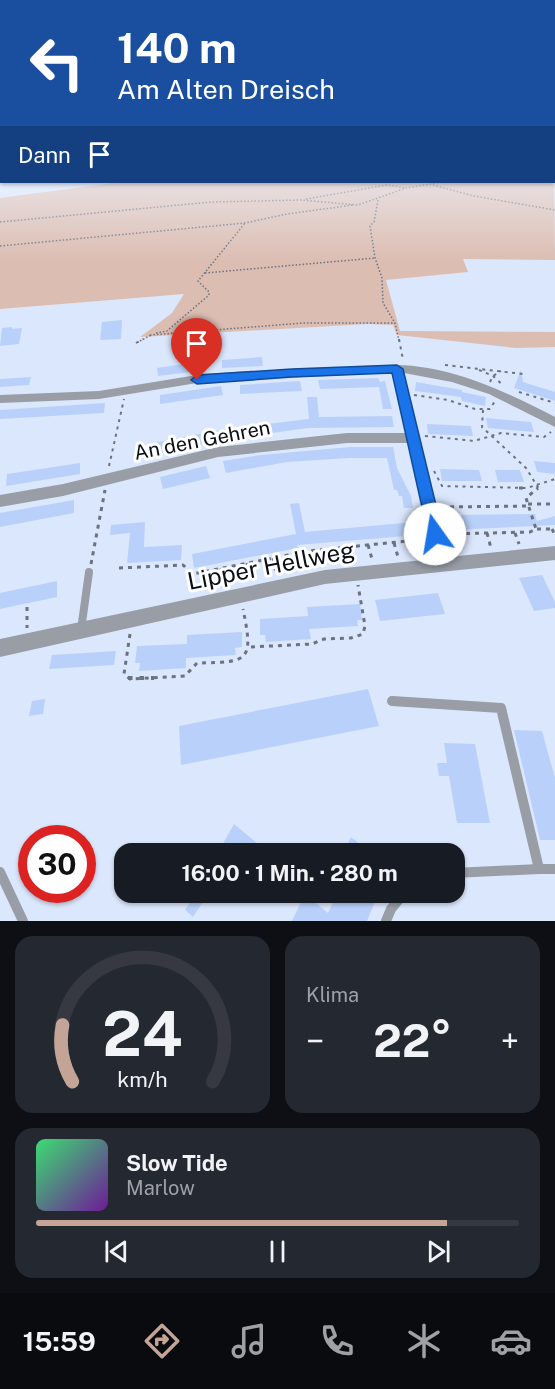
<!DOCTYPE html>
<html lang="de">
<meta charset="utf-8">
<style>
:root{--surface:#171b24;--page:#242831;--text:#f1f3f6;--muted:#9ea1a6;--line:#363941;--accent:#c3a497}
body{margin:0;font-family:"Public Sans",sans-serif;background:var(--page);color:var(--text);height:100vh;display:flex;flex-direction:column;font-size:22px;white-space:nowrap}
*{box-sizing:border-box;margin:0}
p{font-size:20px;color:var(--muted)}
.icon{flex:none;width:33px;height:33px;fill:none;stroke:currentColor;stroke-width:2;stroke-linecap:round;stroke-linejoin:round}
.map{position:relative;height:921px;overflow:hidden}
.drawer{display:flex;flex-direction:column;gap:15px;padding:15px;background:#0d0f14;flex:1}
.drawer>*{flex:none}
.banner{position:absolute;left:0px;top:0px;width:555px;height:183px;box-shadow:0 2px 4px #0004;background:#1a4fa0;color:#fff;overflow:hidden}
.speed{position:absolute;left:18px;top:825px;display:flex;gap:12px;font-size:30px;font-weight:700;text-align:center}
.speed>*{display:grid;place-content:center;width:78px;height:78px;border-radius:50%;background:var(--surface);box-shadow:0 2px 4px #0004;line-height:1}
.speed .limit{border:9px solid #d22;background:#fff;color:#111}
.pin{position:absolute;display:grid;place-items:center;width:51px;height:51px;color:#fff;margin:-62px -26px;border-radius:50% 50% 50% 0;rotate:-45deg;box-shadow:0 0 6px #0007}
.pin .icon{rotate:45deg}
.me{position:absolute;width:66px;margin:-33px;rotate:347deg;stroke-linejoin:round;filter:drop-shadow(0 0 4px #0008)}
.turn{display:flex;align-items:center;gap:21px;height:126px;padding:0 18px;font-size:27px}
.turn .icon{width:78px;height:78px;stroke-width:2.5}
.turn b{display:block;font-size:42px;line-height:51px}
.then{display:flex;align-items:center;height:57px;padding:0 18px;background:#0003;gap:12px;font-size:22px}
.big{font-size:45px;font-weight:700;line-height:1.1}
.drawer .card{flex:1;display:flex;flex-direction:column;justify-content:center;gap:9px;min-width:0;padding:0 21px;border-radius:18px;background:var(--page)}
.drawer .dial{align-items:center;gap:0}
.dial svg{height:156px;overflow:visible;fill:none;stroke:var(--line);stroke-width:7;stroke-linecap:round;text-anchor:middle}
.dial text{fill:var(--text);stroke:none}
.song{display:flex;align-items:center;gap:18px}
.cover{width:72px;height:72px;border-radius:9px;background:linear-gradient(135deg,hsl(140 70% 55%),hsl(280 70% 35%))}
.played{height:6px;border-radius:3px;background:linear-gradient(90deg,var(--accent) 85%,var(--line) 85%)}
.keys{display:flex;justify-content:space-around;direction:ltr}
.heat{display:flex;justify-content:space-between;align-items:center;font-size:33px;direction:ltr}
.drawer .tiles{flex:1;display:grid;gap:15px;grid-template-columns:1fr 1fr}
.card:last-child{grid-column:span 2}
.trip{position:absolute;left:114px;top:843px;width:351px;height:60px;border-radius:18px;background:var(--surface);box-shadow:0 2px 4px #0004;font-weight:700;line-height:60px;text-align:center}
.tabs{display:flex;height:96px;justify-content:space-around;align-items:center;background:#090b0e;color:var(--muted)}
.tabs .icon{width:42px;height:42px}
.tabs .selected{color:var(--accent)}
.tabs b{font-size:27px;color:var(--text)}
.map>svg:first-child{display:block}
.green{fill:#dcbdb1}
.building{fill:#b9d1fa}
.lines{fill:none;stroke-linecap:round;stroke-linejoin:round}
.path-far3{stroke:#6b7280;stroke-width:1.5;stroke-dasharray:1.5 2;stroke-linecap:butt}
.path-far2{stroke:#6b7280;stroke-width:2;stroke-dasharray:3 4.5;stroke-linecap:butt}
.path-far1{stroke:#6b7280;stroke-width:3;stroke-dasharray:4 5;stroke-linecap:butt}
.path{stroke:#6b7280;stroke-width:4;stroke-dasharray:4.5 7;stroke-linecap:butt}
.lane-far1{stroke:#989da6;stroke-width:8}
.lane{stroke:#989da6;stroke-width:10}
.street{fill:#989da6;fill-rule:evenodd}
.route{fill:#1a73e8;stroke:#114b97;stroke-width:1.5}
.labels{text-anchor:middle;stroke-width:6;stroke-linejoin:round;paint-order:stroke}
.street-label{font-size:20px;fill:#0a0e15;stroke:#fff}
.near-street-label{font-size:24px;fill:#0a0e15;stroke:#fff}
</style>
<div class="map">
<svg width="555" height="921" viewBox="0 0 555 921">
<rect width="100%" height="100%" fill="#dbe7fc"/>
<!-- green -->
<path class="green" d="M 554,164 L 555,260 L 463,259 L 468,272 L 386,280 L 400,331 L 555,332 L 555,347 L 516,348 L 397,335 L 393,325 L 367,324 L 140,337 L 172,313 L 184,294 L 0,309 L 0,198 L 121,182 L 554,182 Z"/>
<!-- building -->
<g class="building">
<path d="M 122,320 L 121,339 L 100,340 L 102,322 Z"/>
<path d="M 12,327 L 12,329 L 22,328 L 19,344 L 0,346 L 2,328 Z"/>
<path d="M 262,357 L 263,366 L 222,368 L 222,360 Z"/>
<path d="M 196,362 L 198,371 L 158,376 L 157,368 Z"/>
<path d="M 521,370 L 523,382 L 555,392 L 555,401 L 514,388 Z"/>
<path d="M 31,377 L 29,385 L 0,387 L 0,379 Z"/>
<path d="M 378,378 L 380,382 L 385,381 L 392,409 L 383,409 L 379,387 L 320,389 L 318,380 Z"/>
<path d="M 300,381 L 302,391 L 240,394 L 240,385 Z"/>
<path d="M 416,382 L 462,390 L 462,392 L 486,397 L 485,406 L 462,401 L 461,397 L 415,391 Z"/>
<path d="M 221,386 L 223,395 L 160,404 L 160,395 Z"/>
<path d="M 307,397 L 317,397 L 319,417 L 392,416 L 394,427 L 308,428 L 243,437 L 241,427 L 309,419 Z"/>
<path d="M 105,403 L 104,413 L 0,419 L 0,410 Z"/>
<path d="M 486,418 L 531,422 L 534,432 L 488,428 Z"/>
<path d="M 427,424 L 471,426 L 473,436 L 428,434 Z"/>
<path d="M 220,430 L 223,440 L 156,454 L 154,443 Z"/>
<path d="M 350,447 L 393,447 L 397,468 L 411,496 L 413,508 L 404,508 L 402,496 L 399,496 L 397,490 L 394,490 L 387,458 L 349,458 L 287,462 L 226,473 L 223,461 L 261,455 Z"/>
<path d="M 534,461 L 555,463 L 555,474 L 537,472 Z"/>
<path d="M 80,463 L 80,474 L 6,486 L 7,474 Z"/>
<path d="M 206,466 L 210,478 L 163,489 L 160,477 Z"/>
<path d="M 440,469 L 479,470 L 482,481 L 442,481 Z"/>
<path d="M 495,470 L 520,470 L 524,482 L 498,482 Z"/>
<path d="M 74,500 L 74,513 L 0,527 L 0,513 Z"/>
<path d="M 299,503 L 305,532 L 414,522 L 418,535 L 297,545 L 298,548 L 194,568 L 192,554 L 296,534 L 290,504 Z"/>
<path d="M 535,514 L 537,521 L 555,516 L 555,525 L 455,530 L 451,515 Z"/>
<path d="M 145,522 L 144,547 L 182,545 L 181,560 L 127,563 L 130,533 L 110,535 L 111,525 Z"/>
<path d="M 542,575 L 555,602 L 555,608 L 534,611 L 519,578 Z"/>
<path d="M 57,581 L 57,597 L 0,609 L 0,593 Z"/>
<path d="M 438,593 L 445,614 L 380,621 L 375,600 Z"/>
<path d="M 360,604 L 362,620 L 357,620 L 358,626 L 309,629 L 311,639 L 266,642 L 265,635 L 260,635 L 260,619 L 308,616 L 307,607 Z"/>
<path d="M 242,632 L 242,647 L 235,648 L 236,655 L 186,658 L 186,668 L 139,671 L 140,663 L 135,663 L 137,646 L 187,644 L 187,635 Z"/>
<path d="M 116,651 L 114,665 L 49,669 L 52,655 Z"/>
<path d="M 368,689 L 379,726 L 181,765 L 179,726 Z"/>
<path d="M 45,699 L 43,714 L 29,716 L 32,701 Z"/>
<path d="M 514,730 L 542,731 L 555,778 L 555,840 L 540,840 Z"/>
<path d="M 444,743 L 475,744 L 490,823 L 457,823 L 449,776 L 439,776 L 437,763 L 447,763 Z"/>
<path d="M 234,824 L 258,844 L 252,854 L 217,854 Z"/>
<path d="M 351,837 L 372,854 L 343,854 Z"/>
<path d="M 196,892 L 204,900 L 193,917 L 185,910 Z"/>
<path d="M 338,892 L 379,892 L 367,921 L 292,921 L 305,894 L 328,913 Z"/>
</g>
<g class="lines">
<!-- path-far3 -->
<g class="path-far3">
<path d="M 433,185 L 474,196 L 555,210"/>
<path d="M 306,199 L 387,185 L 406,188"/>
<path d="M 378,200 L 374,222 L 370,226 L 375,258 L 382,278 L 383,303 L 395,323 L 399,341"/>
<path d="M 0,222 L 211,202 L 301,200 L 358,205 L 406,188 L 443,182"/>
<path d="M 0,246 L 245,223 L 287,214 L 353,205"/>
<path d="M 205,273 L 375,258"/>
<path d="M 156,333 L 167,331 L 209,295 L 209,292 L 198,281 L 245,223"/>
<path d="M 150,335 L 303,323 L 395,323"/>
<path d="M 140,341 L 151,335"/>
</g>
<!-- path-far2 -->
<g class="path-far2">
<path d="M 399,339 L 403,360"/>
<path d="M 136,343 L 143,339"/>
<path d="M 445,365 L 523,374"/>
<path d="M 479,370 L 493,376 L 504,386"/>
<path d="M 490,382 L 493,376 L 501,371"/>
<path d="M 519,392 L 555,403"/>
<path d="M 414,395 L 448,400 L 475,409 L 490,409 L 495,401"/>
<path d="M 483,410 L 482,427 L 526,468 L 539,489"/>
<path d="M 425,436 L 474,441 L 501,433 L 544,437 L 551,432"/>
<path d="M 109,466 L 124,399"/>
<path d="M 434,471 L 442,486 L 527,488 L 555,479"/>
</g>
<!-- path-far1 -->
<g class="path-far1">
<path d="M 519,488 L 528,488"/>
<path d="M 528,504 L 555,504"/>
<path d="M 441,507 L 528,506"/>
<path d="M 444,524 L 450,524 L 448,507"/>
<path d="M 537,529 L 555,529"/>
<path d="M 552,529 L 555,535"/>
<path d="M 487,533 L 491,548"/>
<path d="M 515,533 L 519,544"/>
<path d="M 448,534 L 530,532 L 536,529 L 526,498 L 538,488"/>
<path d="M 394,543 L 398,557"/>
<path d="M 368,545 L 372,559"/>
<path d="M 343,548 L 347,563"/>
<path d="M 273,558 L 277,575"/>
<path d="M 247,563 L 250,580"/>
<path d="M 91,564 L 105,490"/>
<path d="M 119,568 L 183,565 L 193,574 L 308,551 L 417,540 L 425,543"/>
<path d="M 221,568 L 223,586"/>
<path d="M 27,607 L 27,628"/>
<path d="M 130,634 L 124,674 L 130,679 L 185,676 L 197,663 C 249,662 254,662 243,609"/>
<path d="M 251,647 L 312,644 L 324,639 L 351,638 L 363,634 L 365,626 L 358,585"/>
</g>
<!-- path -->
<path class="path" d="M 128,678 L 154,678"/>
<!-- lane-far1 -->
<path class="lane-far1" d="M 81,630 L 89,572"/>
<!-- lane -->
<g class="lane">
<path d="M 392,701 L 501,708 L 539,869 L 555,869"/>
<path d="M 0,872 L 23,921"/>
<path d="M 454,873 L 539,869"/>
<path d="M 386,921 L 391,909 L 405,892"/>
</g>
<!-- street -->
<path class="street" d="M 397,365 C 453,366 506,392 555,417 L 555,427 L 489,394 L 452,382 L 404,373 L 448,557 L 555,546 L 555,560 L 325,584 L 0,657 L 0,639 L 325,570 L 433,559 L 409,443 L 347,443 L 218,457 L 63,496 L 0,507 L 0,495 L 63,484 L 218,447 L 347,433 L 407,433 L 392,373 L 235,380 L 197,383 L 99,399 L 0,403 L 0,395 L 99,391 L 197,375 L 235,372 Z"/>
</g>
<!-- sky -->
<linearGradient id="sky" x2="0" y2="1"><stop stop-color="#99a7bf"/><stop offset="0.51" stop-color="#eff4fe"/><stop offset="1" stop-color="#eff4fe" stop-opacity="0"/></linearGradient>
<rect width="555" height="262" fill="url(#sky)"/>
<!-- route -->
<path class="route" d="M 397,365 L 403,369 L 443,534 L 441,539 L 435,541 L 430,539 L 428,534 L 392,373 L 292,377 L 197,384 L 191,380 L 197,375 L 292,369 Z"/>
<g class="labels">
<!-- street labels -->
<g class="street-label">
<text transform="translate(202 440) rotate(-11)" y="7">An den Gehren</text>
</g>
<!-- near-street labels -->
<g class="near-street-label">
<text transform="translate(271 566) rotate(-11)" y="8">Lipper Hellweg</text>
</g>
</g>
</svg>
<div class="speed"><div class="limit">30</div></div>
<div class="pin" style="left:197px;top:380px;background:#d93025"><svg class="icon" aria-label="arrive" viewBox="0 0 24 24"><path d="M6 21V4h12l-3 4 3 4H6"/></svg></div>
<svg class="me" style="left:435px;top:534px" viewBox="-20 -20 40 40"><circle r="19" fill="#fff"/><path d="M0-13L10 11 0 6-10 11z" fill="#1a73e8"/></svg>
<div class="trip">16:00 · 1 Min. · 280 m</div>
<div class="banner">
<div class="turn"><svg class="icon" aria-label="left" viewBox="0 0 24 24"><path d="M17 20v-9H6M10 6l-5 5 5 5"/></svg><div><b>140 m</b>Am Alten Dreisch</div></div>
<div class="then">Dann<svg class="icon" aria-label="arrive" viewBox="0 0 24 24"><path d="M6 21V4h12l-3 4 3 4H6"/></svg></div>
</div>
</div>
<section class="drawer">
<div class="tiles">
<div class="card dial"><svg viewBox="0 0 100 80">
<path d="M14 69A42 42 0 1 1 86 69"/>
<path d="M14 69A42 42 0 0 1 9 40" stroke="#c3a497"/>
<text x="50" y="56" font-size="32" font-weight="700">24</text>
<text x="50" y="72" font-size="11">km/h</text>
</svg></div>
<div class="card"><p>Klima</p>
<div class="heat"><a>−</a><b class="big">22°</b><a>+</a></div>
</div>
<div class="card">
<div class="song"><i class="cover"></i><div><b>Slow Tide</b><p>Marlow</p></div></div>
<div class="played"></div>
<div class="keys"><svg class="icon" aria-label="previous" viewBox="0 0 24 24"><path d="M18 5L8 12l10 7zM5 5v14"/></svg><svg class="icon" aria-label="pause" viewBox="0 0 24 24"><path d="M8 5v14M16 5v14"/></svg><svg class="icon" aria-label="next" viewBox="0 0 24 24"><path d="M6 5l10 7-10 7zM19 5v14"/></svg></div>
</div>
</div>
</section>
<nav class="tabs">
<b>15:59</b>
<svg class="icon selected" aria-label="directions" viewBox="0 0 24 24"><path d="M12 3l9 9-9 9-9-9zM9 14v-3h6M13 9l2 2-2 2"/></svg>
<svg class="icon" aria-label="music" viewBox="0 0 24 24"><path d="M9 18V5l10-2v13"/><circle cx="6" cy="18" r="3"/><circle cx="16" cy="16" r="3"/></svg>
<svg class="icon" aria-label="phone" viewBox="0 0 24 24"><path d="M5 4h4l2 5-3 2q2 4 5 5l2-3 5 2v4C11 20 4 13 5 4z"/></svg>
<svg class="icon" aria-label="climate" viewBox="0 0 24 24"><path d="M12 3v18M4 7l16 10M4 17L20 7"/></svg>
<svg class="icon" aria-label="car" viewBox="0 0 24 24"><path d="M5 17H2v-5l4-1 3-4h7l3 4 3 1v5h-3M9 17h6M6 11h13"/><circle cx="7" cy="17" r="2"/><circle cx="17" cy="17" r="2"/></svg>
</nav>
